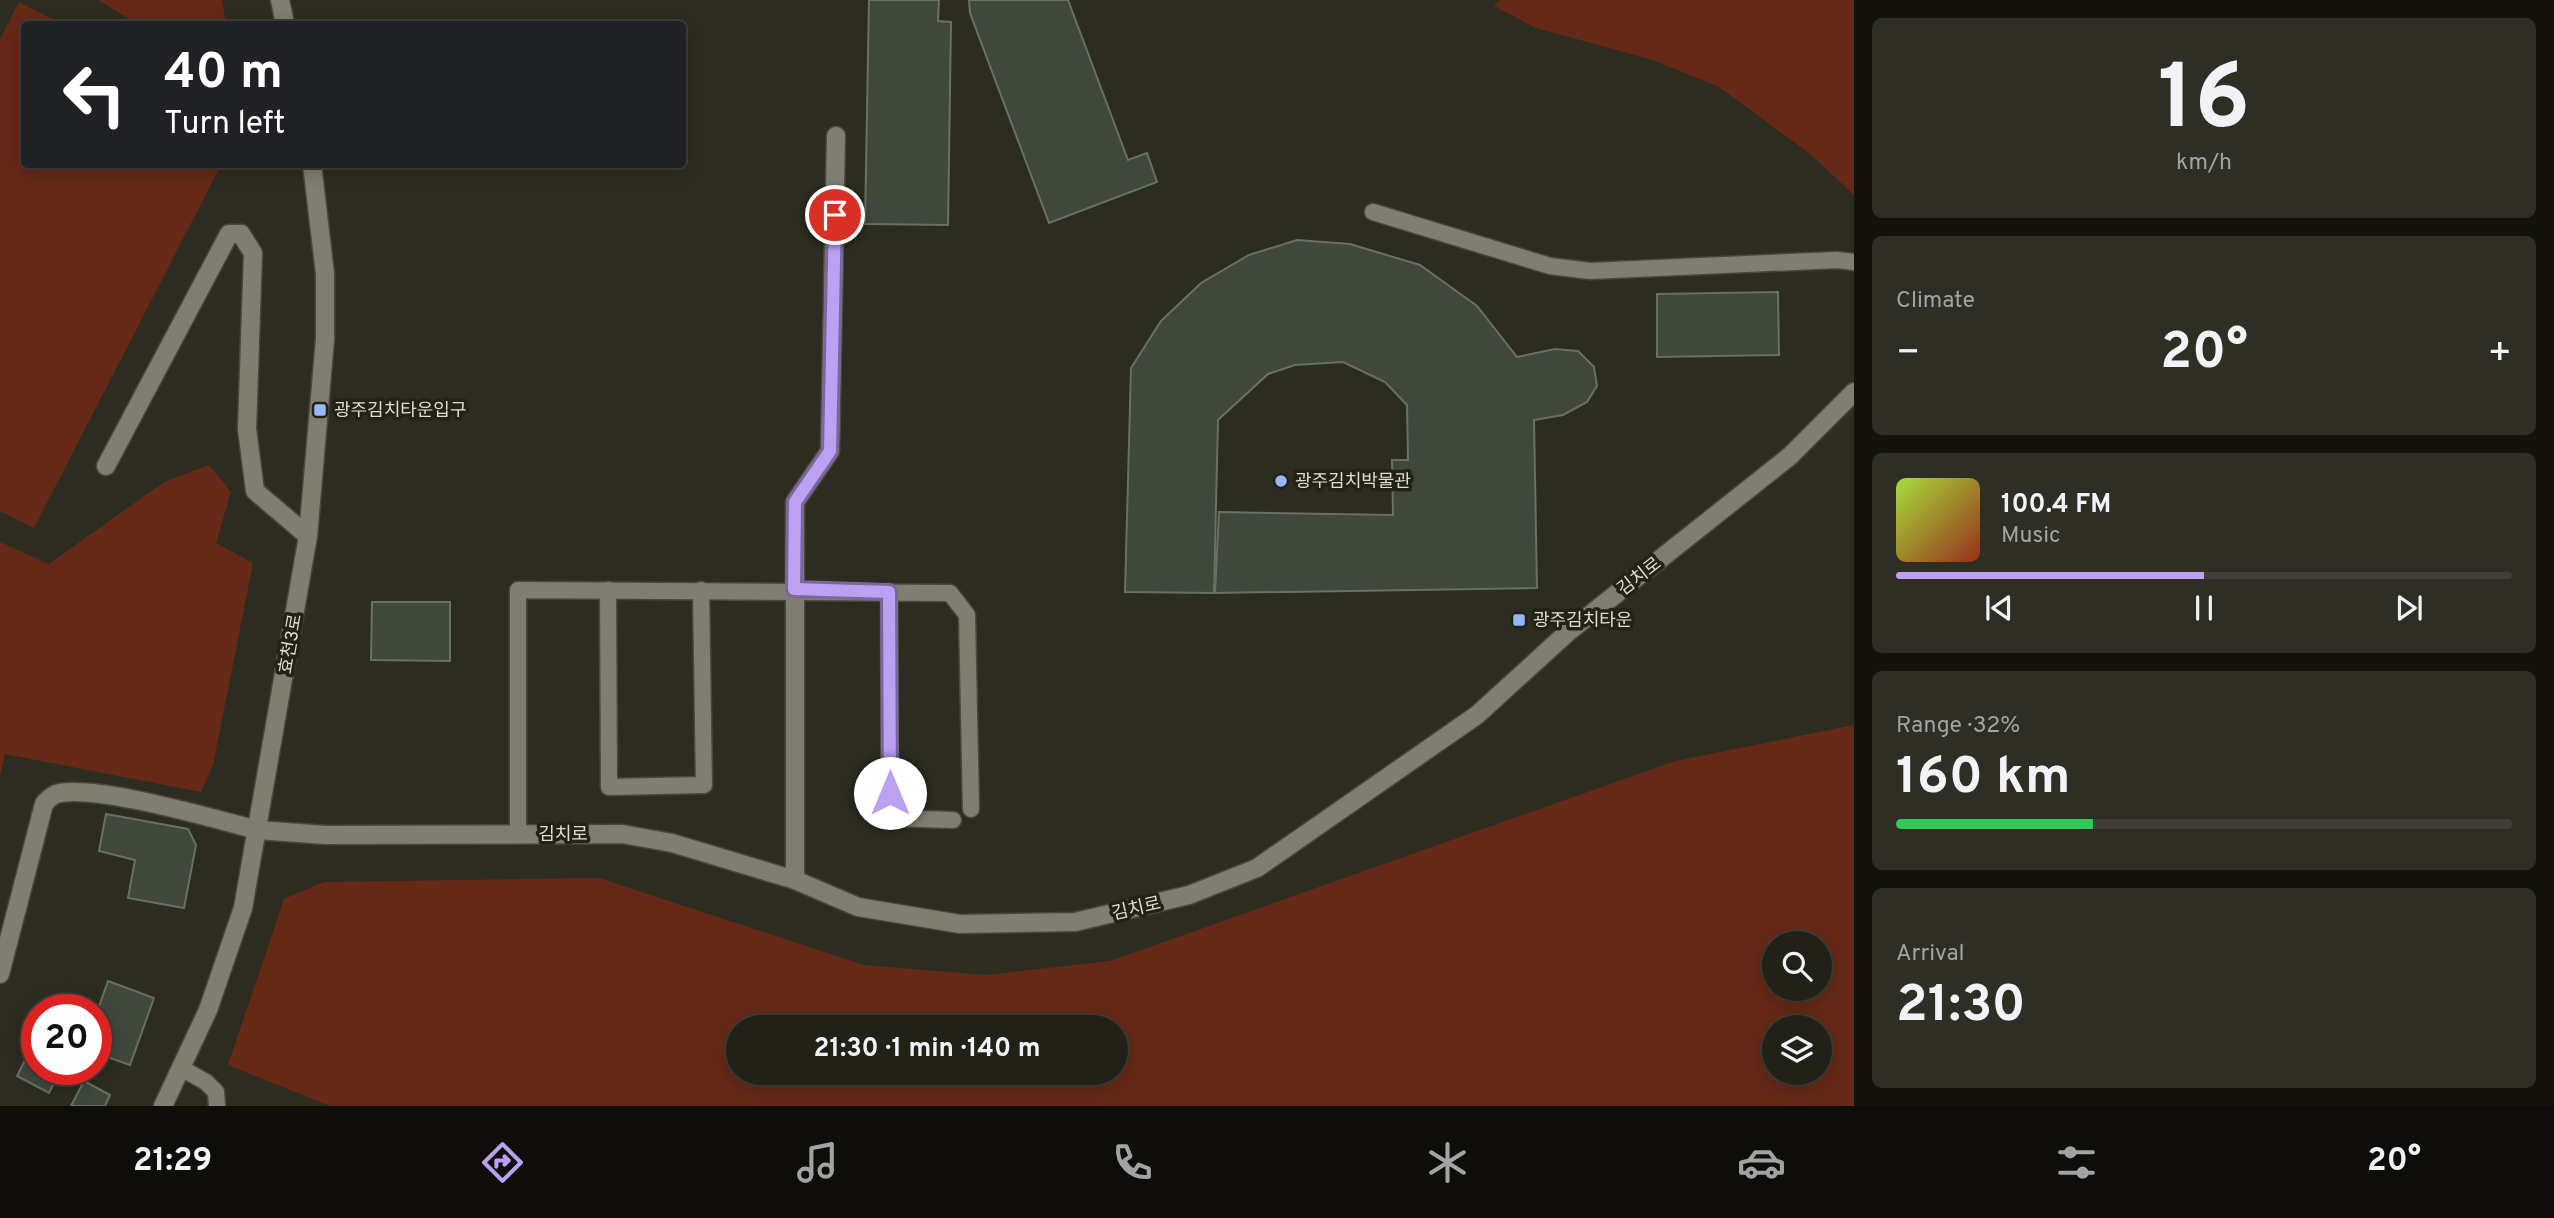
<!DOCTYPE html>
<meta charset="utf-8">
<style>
:root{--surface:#222118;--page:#2e2e25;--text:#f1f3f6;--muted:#a2a3a2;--line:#3f3e37;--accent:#bca0f2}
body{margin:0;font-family:Overpass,"Noto Sans KR",sans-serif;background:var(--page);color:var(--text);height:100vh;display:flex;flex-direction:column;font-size:26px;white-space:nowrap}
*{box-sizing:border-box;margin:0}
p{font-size:23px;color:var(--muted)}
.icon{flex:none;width:38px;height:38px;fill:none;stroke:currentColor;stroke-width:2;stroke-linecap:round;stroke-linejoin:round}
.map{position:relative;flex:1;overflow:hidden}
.sheet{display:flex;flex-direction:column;gap:18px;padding:18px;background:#13120d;width:700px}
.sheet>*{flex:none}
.guide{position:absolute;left:21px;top:21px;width:665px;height:147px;border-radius:7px;box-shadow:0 4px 18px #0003,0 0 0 2px var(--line);background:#202124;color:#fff;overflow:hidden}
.buttons{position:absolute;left:1762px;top:931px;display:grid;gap:14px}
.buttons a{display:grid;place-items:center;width:70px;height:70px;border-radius:50%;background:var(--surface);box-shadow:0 4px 18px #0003,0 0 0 2px var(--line);font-size:35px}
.speed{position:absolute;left:21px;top:994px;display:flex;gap:14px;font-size:35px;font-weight:700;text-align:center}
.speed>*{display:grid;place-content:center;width:91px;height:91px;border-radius:50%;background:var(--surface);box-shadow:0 4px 18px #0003,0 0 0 2px var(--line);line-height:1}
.speed .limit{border:10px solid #d22;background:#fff;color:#111}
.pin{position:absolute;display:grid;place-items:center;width:60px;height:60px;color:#fff;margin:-30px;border:4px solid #fff;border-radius:50%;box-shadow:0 2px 7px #0007}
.me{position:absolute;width:77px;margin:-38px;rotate:0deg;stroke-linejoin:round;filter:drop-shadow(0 0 5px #0008)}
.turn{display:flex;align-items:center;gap:24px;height:147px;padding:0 28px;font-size:32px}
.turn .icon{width:91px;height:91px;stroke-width:2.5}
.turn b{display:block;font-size:49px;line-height:60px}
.big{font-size:52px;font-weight:700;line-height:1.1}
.sheet .card{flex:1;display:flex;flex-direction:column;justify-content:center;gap:10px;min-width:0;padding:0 24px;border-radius:10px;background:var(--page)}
.sheet .dial{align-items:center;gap:0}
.dial b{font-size:91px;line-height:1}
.song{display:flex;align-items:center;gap:21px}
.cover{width:84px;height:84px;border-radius:10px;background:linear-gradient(135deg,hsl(80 70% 55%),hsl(10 70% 35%))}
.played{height:7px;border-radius:4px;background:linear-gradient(90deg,var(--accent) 50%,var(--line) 50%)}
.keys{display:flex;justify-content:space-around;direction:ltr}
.heat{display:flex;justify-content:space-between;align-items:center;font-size:38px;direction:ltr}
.charge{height:10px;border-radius:5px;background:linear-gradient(90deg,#34c759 32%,var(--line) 0)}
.trip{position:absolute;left:726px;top:1015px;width:402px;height:70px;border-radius:35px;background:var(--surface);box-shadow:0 4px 18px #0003,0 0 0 2px var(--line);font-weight:700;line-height:70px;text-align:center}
.tab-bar{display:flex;height:112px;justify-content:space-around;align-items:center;background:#0e0d0a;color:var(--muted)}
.tab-bar .icon{width:49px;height:49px}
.tab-bar .current{color:var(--accent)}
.tab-bar b{font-size:32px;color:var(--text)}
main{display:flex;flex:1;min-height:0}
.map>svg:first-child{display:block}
.green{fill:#662917;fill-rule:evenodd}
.building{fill:#40483c;stroke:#687064;stroke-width:2}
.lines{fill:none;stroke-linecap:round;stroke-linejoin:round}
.service-casing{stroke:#4a483e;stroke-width:19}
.minor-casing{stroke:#4a483e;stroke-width:21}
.tertiary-casing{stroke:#4a483e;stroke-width:21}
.service{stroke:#7f7e70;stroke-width:16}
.minor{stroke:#7f7e70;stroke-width:18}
.tertiary{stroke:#7f7e70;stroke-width:18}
.route-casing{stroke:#7a689d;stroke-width:18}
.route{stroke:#bca0f2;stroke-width:12}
.poi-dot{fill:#96b6fd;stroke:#242216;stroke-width:2.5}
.labels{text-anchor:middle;stroke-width:7;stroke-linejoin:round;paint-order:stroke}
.poi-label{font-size:18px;fill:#deddd5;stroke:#242216;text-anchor:start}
.street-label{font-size:18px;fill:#deddd5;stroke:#242216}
</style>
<main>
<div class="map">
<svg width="1854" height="1106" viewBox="0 0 1854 1106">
<rect width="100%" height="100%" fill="#2d2c20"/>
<!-- green -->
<g class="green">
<path d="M 98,0 L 222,0 L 226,24 L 138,24 Z"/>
<path d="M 1500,0 L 1854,0 L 1854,195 L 1809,153 L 1719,87 L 1653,60 L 1536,28 L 1494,6 Z"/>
<path d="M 19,2 L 63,24 L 24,24 L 24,164 L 221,165 L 34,528 L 0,511 L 0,39 Z"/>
<path d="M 209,465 L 231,492 L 216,543 L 253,563 L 213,765 L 201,792 L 5,754 L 0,776 L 0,542 L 49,564 L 164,482 Z"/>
<path d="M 1854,725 L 1854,1106 L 330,1106 L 228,1065 L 284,899 L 324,882 L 599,878 L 864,965 L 986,975 L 1110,961 L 1675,761 ZM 1820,943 L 1820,989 L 1774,989 L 1774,943 ZM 1116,1027 L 1116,1073 L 738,1073 L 738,1027 ZM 1820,1027 L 1820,1073 L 1774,1073 L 1774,1027 Z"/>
</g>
<!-- building -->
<g class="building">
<path d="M 869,0 L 939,0 L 938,21 L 951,22 L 948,225 L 865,224 Z"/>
<path d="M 969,0 L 1068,0 L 1128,160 L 1147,153 L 1157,182 L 1049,223 L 970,13 Z"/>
<path d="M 1297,240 L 1350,244 L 1420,265 L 1477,306 L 1517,357 L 1555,349 L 1578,351 L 1594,367 L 1597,386 L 1587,402 L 1563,415 L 1534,420 L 1537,588 L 1215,593 L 1219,512 L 1393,515 L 1392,460 L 1408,460 L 1407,405 L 1385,382 L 1343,362 L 1295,365 L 1268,374 L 1218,420 L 1214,593 L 1125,592 L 1131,368 L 1161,321 L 1201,283 L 1249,255 Z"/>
<path d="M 1778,292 L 1779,355 L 1657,357 L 1657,294 Z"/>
<path d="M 372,602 L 450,602 L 450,661 L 371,660 Z"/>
<path d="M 106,814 L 188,829 L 196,845 L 184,908 L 128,898 L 135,860 L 99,851 Z"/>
<path d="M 108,981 L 154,998 L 130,1065 L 96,1053 L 96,1015 Z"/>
<path d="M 35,1040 L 37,1069 L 61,1069 L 49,1093 L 17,1076 Z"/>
<path d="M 84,1081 L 110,1095 L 105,1106 L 71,1106 Z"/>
</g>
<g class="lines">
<defs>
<g id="service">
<path d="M 1373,212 L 1550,266 L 1590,271 L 1837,260 L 1854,262"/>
<path d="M 608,590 L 609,787 L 704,785 L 701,590"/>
<path d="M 889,592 L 890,818 L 953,820"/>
<path d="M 518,834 L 518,590 L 950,593 L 967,615 L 971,809"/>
<path d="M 181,1068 L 206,1082 L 216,1092 L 217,1106"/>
</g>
<g id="minor">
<path d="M 106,466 L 229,234 L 241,234 L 253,253 L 247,429 L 255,491 L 308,536"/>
<path d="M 795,880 L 795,502 L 830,451 L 836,136"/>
<path d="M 0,974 L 44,804 C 47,800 52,796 56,794 C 93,783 217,820 258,830"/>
</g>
<g id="tertiary">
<path d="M 280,0 L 285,24"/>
<path d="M 258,830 L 326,835 L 622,834 L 672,843 L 795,880 L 858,907 L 960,924 L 1075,922 L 1189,895 L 1257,868 L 1477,715 L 1567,633 L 1790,456 L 1854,392"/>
<path d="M 163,1106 L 208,1010 L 243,908 L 308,536 L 325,339 L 325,274 L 312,164"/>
</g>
</defs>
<!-- service casing -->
<use href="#service" class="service-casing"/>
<!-- minor casing -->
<use href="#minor" class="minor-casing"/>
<!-- tertiary casing -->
<use href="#tertiary" class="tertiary-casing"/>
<!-- service -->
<use href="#service" class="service"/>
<!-- minor -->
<use href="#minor" class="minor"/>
<!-- tertiary -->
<use href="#tertiary" class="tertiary"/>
</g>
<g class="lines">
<defs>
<path id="route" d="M 835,215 L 830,451 L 795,502 L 794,589 L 889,592 L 890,793"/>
</defs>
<!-- route casing -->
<use href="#route" class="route-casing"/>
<!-- route -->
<use href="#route" class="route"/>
</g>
<!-- markers -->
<g class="poi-dot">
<rect x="313" y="403" width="14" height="14" rx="3.5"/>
<circle cx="1281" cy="481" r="7"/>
<rect x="1512" y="613" width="14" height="14" rx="3.5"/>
</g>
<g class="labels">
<!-- poi labels -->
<g class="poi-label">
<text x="334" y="416">광주김치타운입구</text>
<text x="1295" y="487">광주김치박물관</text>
<text x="1533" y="626">광주김치타운</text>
</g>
<!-- street labels -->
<g class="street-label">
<text transform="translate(1639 576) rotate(-38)" y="6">김치로</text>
<text transform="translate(290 644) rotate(-80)" y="6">효천3로</text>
<text x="563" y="840">김치로</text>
<text transform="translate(1136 908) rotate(-13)" y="6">김치로</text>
</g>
</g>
</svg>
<div class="buttons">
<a><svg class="icon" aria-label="search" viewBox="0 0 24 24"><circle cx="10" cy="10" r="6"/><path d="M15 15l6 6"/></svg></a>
<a><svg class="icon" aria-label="layers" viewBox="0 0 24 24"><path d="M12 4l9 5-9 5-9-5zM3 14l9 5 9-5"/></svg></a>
</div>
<div class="speed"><div class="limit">20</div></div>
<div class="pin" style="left:835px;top:215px;background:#d93025"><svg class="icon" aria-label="arrive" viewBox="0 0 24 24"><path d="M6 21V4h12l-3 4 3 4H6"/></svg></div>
<svg class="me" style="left:890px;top:793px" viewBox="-20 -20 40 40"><circle r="19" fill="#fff"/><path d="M0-13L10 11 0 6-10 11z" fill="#bca0f2"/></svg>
<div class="trip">21:30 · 1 min · 140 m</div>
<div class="guide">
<div class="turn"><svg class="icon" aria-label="left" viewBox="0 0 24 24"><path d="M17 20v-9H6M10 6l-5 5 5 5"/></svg><div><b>40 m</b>Turn left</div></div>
</div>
</div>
<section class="sheet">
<div class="card dial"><b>16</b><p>km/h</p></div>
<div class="card"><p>Climate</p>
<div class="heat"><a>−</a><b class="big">20°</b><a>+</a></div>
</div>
<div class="card">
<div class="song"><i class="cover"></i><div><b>100.4 FM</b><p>Music</p></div></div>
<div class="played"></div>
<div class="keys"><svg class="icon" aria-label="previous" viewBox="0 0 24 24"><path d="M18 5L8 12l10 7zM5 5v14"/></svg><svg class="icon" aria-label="pause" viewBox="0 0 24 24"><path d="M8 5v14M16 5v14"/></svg><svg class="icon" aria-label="next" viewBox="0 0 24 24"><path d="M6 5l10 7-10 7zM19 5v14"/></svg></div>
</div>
<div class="card"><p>Range · 32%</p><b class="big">160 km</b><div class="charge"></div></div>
<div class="card"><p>Arrival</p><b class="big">21:30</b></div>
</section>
</main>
<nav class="tab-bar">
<b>21:29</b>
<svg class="icon current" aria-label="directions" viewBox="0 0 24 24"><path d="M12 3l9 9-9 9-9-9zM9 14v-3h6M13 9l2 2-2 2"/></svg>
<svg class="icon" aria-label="music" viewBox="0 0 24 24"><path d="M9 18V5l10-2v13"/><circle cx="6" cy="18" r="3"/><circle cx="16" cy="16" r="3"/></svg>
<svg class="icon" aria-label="phone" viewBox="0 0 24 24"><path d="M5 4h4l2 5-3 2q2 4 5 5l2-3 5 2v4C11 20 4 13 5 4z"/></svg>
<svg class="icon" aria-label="climate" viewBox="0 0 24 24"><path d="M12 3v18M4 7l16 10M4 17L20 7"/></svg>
<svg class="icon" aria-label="car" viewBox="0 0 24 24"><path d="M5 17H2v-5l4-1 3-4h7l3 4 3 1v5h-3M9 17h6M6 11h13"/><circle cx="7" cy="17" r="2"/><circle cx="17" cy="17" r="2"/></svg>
<svg class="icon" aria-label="filters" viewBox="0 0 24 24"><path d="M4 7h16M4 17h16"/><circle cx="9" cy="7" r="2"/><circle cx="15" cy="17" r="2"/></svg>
<b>20°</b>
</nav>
